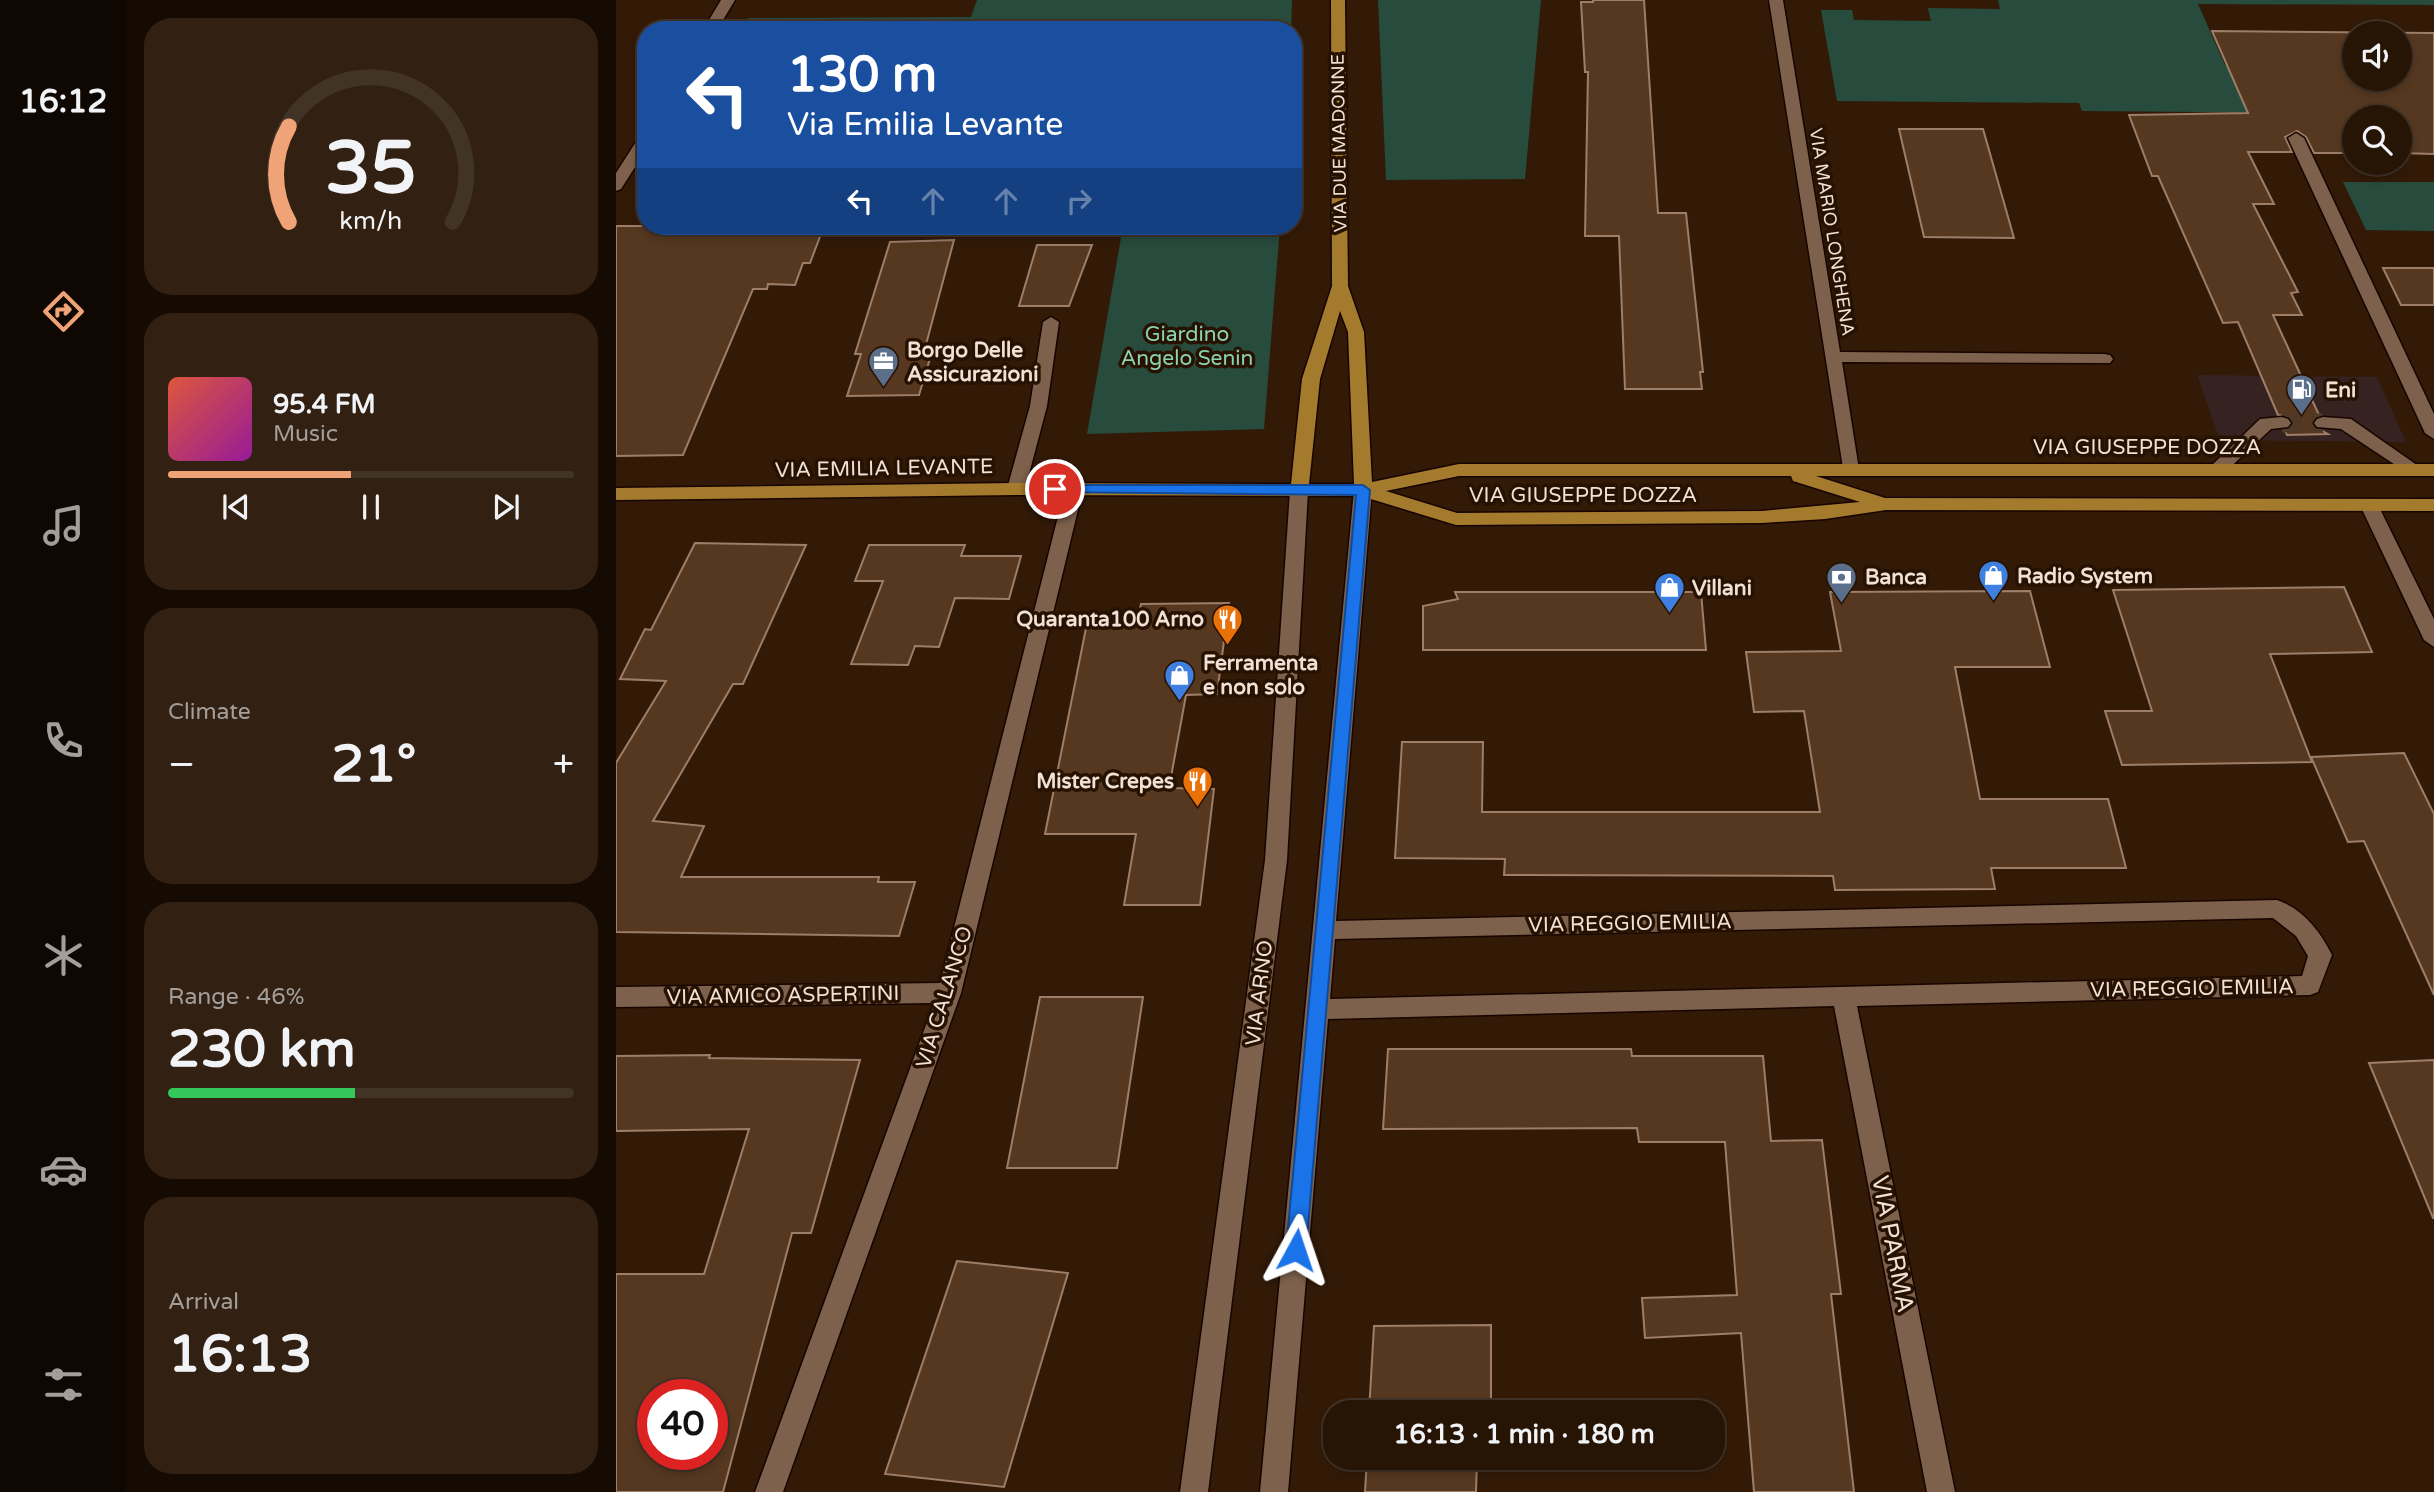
<!DOCTYPE html>
<meta charset="utf-8">
<style>
:root{--surface:#261405;--page:#322113;--text:#f1f3f6;--muted:#a49e9a;--line:#423327;--accent:#efa377}
body{margin:0;font-family:"Varela Round",sans-serif;background:var(--page);color:var(--text);height:100vh;display:flex;flex-direction:column;font-size:26px;white-space:nowrap}
*{box-sizing:border-box;margin:0}
p{font-size:23px;color:var(--muted)}
.icon{flex:none;width:38px;height:38px;fill:none;stroke:currentColor;stroke-width:2;stroke-linecap:round;stroke-linejoin:round}
.map{position:relative;flex:1;overflow:hidden}
.drawer{display:flex;flex-direction:column;gap:18px;padding:18px;background:#150b03;width:490px}
.drawer>*{flex:none}
.hud{position:absolute;left:21px;top:21px;width:665px;height:214px;border-radius:28px;box-shadow:0 4px 10px #0003,0 0 0 2px var(--line);background:#1a4fa0;color:#fff;overflow:hidden}
.controls{position:absolute;left:1726px;top:21px;display:grid;gap:14px}
.controls a{display:grid;place-items:center;width:70px;height:70px;border-radius:50%;background:var(--surface);box-shadow:0 4px 10px #0003,0 0 0 2px var(--line);font-size:35px}
.speed{position:absolute;left:21px;top:1379px;display:flex;gap:14px;font-size:35px;font-weight:700;text-align:center}
.speed>*{display:grid;place-content:center;width:91px;height:91px;border-radius:50%;background:var(--surface);box-shadow:0 4px 10px #0003,0 0 0 2px var(--line);line-height:1}
.speed .limit{border:10px solid #d22;background:#fff;color:#111}
.pin{position:absolute;display:grid;place-items:center;width:60px;height:60px;color:#fff;margin:-30px;border:4px solid #fff;border-radius:50%;box-shadow:0 2px 7px #0007}
.me{position:absolute;width:77px;margin:-38px;rotate:5deg;stroke-linejoin:round;filter:drop-shadow(0 0 5px #0008)}
.turn{display:flex;align-items:center;gap:24px;height:147px;padding:0 35px;font-size:32px}
.turn .icon{width:91px;height:91px;stroke-width:2.5}
.turn b{display:block;font-size:49px;line-height:60px}
.lanes{display:flex;align-items:center;height:66px;padding:0 35px;background:#0003;justify-content:center;gap:35px;direction:ltr}
.lanes .off{opacity:.35}
.big{font-size:52px;font-weight:700;line-height:1.1}
.drawer .tile{flex:1;display:flex;flex-direction:column;justify-content:center;gap:10px;min-width:0;padding:0 24px;border-radius:28px;background:var(--page)}
.drawer .dial{align-items:center;gap:0}
.dial svg{height:182px;overflow:visible;fill:none;stroke:var(--line);stroke-width:7;stroke-linecap:round;text-anchor:middle}
.dial text{fill:var(--text);stroke:none}
.song{display:flex;align-items:center;gap:21px}
.cover{width:84px;height:84px;border-radius:10px;background:linear-gradient(135deg,hsl(10 70% 55%),hsl(300 70% 35%))}
.played{height:7px;border-radius:4px;background:linear-gradient(90deg,var(--accent) 45%,var(--line) 45%)}
.keys{display:flex;justify-content:space-around;direction:ltr}
.heat{display:flex;justify-content:space-between;align-items:center;font-size:38px;direction:ltr}
.charge{height:10px;border-radius:5px;background:linear-gradient(90deg,#34c759 46%,var(--line) 0)}
.trip{position:absolute;left:707px;top:1400px;width:402px;height:70px;border-radius:28px;background:var(--surface);box-shadow:0 4px 10px #0003,0 0 0 2px var(--line);font-weight:700;line-height:70px;text-align:center}
main{display:flex;flex:1;min-height:0}
.menu{display:flex;flex-direction:column;width:126px;justify-content:space-around;align-items:center;background:#0f0802;color:var(--muted)}
.menu .icon{width:49px;height:49px}
.menu .current{color:var(--accent)}
.menu b{font-size:32px;color:var(--text)}
.map>svg:first-child{display:block}
.commercial{fill:#362221}
.green{fill:#274b3c}
.building{fill:#563820;stroke:#9c7e69;stroke-width:2;fill-rule:evenodd}
.lines{fill:none;stroke-linecap:round;stroke-linejoin:round}
.minor-tunnel{stroke:#4f3826;stroke-width:19;stroke-dasharray:19 10;stroke-linecap:butt}
.minor-casing{stroke:#180400;stroke-width:3}
.major-casing{stroke:#180400;stroke-width:3}
.minor{fill:#7d614c;fill-rule:evenodd}
.major{fill:#a47b2d;fill-rule:evenodd}
.route{fill:#1a73e8;stroke:#114b97;stroke-width:2}
.labels{text-anchor:middle;stroke-width:7;stroke-linejoin:round;paint-order:stroke}
.far-street-label{font-size:18px;fill:#f1e0d5;stroke:#271101}
.park-label{font-size:21px;fill:#8ad3b3;stroke:#271101}
.poi-label{font-size:21px;font-weight:bold;fill:#f1e0d5;stroke:#271101;text-anchor:start}
.street-label{font-size:21px;fill:#f1e0d5;stroke:#271101}
.near-street-label{font-size:24px;fill:#f1e0d5;stroke:#271101}
</style>
<main>
<nav class="menu">
<b>16:12</b>
<svg class="icon current" aria-label="directions" viewBox="0 0 24 24"><path d="M12 3l9 9-9 9-9-9zM9 14v-3h6M13 9l2 2-2 2"/></svg>
<svg class="icon" aria-label="music" viewBox="0 0 24 24"><path d="M9 18V5l10-2v13"/><circle cx="6" cy="18" r="3"/><circle cx="16" cy="16" r="3"/></svg>
<svg class="icon" aria-label="phone" viewBox="0 0 24 24"><path d="M5 4h4l2 5-3 2q2 4 5 5l2-3 5 2v4C11 20 4 13 5 4z"/></svg>
<svg class="icon" aria-label="climate" viewBox="0 0 24 24"><path d="M12 3v18M4 7l16 10M4 17L20 7"/></svg>
<svg class="icon" aria-label="car" viewBox="0 0 24 24"><path d="M5 17H2v-5l4-1 3-4h7l3 4 3 1v5h-3M9 17h6M6 11h13"/><circle cx="7" cy="17" r="2"/><circle cx="17" cy="17" r="2"/></svg>
<svg class="icon" aria-label="filters" viewBox="0 0 24 24"><path d="M4 7h16M4 17h16"/><circle cx="9" cy="7" r="2"/><circle cx="15" cy="17" r="2"/></svg>
</nav>
<section class="drawer">
<div class="tile dial"><svg viewBox="0 0 100 80">
<path d="M14 69A42 42 0 1 1 86 69"/>
<path d="M14 69A42 42 0 0 1 14 27" stroke="#efa377"/>
<text x="50" y="56" font-size="32" font-weight="700">35</text>
<text x="50" y="72" font-size="11">km/h</text>
</svg></div>
<div class="tile">
<div class="song"><i class="cover"></i><div><b>95.4 FM</b><p>Music</p></div></div>
<div class="played"></div>
<div class="keys"><svg class="icon" aria-label="previous" viewBox="0 0 24 24"><path d="M18 5L8 12l10 7zM5 5v14"/></svg><svg class="icon" aria-label="pause" viewBox="0 0 24 24"><path d="M8 5v14M16 5v14"/></svg><svg class="icon" aria-label="next" viewBox="0 0 24 24"><path d="M6 5l10 7-10 7zM19 5v14"/></svg></div>
</div>
<div class="tile"><p>Climate</p>
<div class="heat"><a>−</a><b class="big">21°</b><a>+</a></div>
</div>
<div class="tile"><p>Range · 46%</p><b class="big">230 km</b><div class="charge"></div></div>
<div class="tile"><p>Arrival</p><b class="big">16:13</b></div>
</section>
<div class="map">
<svg width="1818" height="1492" viewBox="0 0 1818 1492">
<rect width="100%" height="100%" fill="#321a07"/>
<!-- commercial -->
<path class="commercial" d="M 1581,375 L 1761,377 L 1790,442 L 1604,440 Z"/>
<!-- green -->
<g class="green">
<path d="M 361,0 L 676,0 L 675,30 L 126,30 L 132,18 L 355,17 Z"/>
<path d="M 762,0 L 925,0 L 909,179 L 770,180 Z"/>
<path d="M 1382,0 L 1818,0 L 1818,5 L 1582,4 L 1609,65 L 1738,66 L 1738,79 L 1783,79 L 1818,114 L 1466,111 L 1463,103 L 1221,101 L 1205,10 L 1236,10 L 1238,20 L 1315,21 L 1312,8 L 1384,9 Z"/>
<path d="M 1727,182 L 1818,182 L 1818,231 L 1750,230 Z"/>
<path d="M 507,226 L 664,226 L 648,429 L 471,434 Z"/>
</g>
<!-- building -->
<g class="building">
<path d="M 977,0 L 1028,0 L 1042,213 L 1070,213 L 1087,372 L 1084,372 L 1086,389 L 1009,389 L 1003,236 L 969,236 L 972,72 L 969,72 L 965,2 L 977,2 Z"/>
<path d="M 1596,31 L 1818,33 L 1818,154 L 1783,153 L 1783,117 L 1738,117 L 1738,153 L 1698,153 L 1690,137 L 1681,131 L 1669,137 L 1676,152 L 1632,152 L 1658,204 L 1637,204 L 1682,292 L 1675,293 L 1686,315 L 1657,315 L 1703,415 L 1696,425 L 1712,434 L 1671,435 L 1669,430 L 1674,429 L 1677,421 L 1673,417 L 1662,415 L 1622,322 L 1607,323 L 1542,176 L 1536,176 L 1513,115 L 1632,113 ZM 1738,33 L 1783,33 L 1783,79 L 1738,79 Z"/>
<path d="M 1283,129 L 1367,129 L 1398,238 L 1308,237 Z"/>
<path d="M 0,226 L 208,226 L 194,263 L 187,263 L 179,285 L 152,284 L 151,289 L 137,289 L 67,455 L 0,456 Z"/>
<path d="M 338,240 L 308,352 L 316,352 L 303,395 L 231,396 L 245,354 L 239,354 L 274,242 Z"/>
<path d="M 421,245 L 476,245 L 453,306 L 403,306 Z"/>
<path d="M 1767,268 L 1818,268 L 1818,305 L 1785,305 Z"/>
<path d="M 79,543 L 190,545 L 127,684 L 117,684 L 37,821 L 88,826 L 65,877 L 263,877 L 262,882 L 299,882 L 283,936 L 0,932 L 0,763 L 50,681 L 4,679 L 29,629 L 35,630 Z"/>
<path d="M 253,545 L 349,545 L 345,556 L 405,556 L 393,599 L 339,598 L 323,647 L 299,646 L 292,665 L 235,664 L 267,581 L 239,581 Z"/>
<path d="M 1728,587 L 1756,652 L 1654,654 L 1696,762 L 1506,765 L 1489,711 L 1536,711 L 1497,590 Z"/>
<path d="M 1414,591 L 1434,667 L 1339,667 L 1364,799 L 1492,799 L 1510,868 L 1375,868 L 1379,889 L 1219,890 L 1217,876 L 888,875 L 889,859 L 779,858 L 786,742 L 867,742 L 866,812 L 1204,812 L 1188,711 L 1138,712 L 1130,652 L 1225,651 L 1214,592 Z"/>
<path d="M 839,592 L 1085,592 L 1090,650 L 807,650 L 807,606 L 842,599 Z"/>
<path d="M 613,603 L 601,694 L 570,695 L 553,788 L 598,789 L 584,905 L 508,905 L 520,834 L 429,834 L 472,618 L 522,617 L 525,604 Z"/>
<path d="M 1788,753 L 1818,814 L 1818,995 L 1748,841 L 1732,842 L 1695,757 Z"/>
<path d="M 424,997 L 527,997 L 501,1168 L 391,1168 Z"/>
<path d="M 772,1049 L 1015,1049 L 1016,1056 L 1147,1056 L 1155,1141 L 1206,1140 L 1225,1294 L 1215,1294 L 1238,1492 L 1138,1492 L 1125,1333 L 1029,1338 L 1026,1298 L 1121,1295 L 1109,1142 L 1023,1142 L 1021,1128 L 767,1129 Z"/>
<path d="M 94,1055 L 93,1058 L 244,1060 L 195,1233 L 176,1233 L 107,1492 L 0,1492 L 0,1274 L 88,1274 L 133,1129 L 0,1131 L 0,1056 ZM 37,1395 L 96,1395 L 96,1454 L 37,1454 Z"/>
<path d="M 1818,1060 L 1818,1218 L 1817,1218 L 1753,1063 Z"/>
<path d="M 341,1261 L 452,1273 L 388,1487 L 269,1474 Z"/>
<path d="M 875,1325 L 875,1412 L 753,1412 L 758,1326 Z"/>
<path d="M 751,1458 L 861,1458 L 860,1492 L 749,1492 Z"/>
</g>
<g class="lines">
<!-- minor-tunnel -->
<path class="minor-tunnel" d="M 1666,423 L 1707,423"/>
<defs>
<g id="minor">
<path d="M 105,0 L 119,0 L 101,30 L 87,30 Z"/>
<path d="M 1153,0 L 1167,0 L 1224,352 L 1488,354 L 1494,355 L 1497,359 L 1494,363 L 1226,362 L 1243,470 L 1240,474 L 1228,474 Z"/>
<path d="M 30,133 L 30,150 L 5,189 L 0,191 L 0,173 L 25,134 Z"/>
<path d="M 1680,133 L 1688,138 L 1818,414 L 1818,439 L 1809,433 L 1672,138 Z"/>
<path d="M 435,317 L 443,322 L 431,406 L 409,489 L 400,495 L 391,489 L 414,406 L 427,322 Z"/>
<path d="M 1666,417 L 1672,419 L 1675,423 L 1672,427 L 1655,429 L 1607,474 L 1595,474 L 1592,470 L 1595,466 L 1644,419 Z"/>
<path d="M 1707,417 L 1735,419 L 1808,470 L 1805,474 L 1793,474 L 1725,429 L 1701,427 L 1698,423 L 1701,419 Z"/>
<path d="M 458,483 L 467,489 L 345,993 L 167,1492 L 139,1492 L 318,1003 L 0,1007 L 0,987 L 324,983 L 449,489 Z"/>
<path d="M 747,484 L 756,490 L 720,921 L 1661,900 C 1687,909 1704,931 1716,955 L 1702,992 L 1694,995 L 1241,1006 L 1339,1492 L 1311,1492 L 1218,1006 L 712,1019 L 672,1492 L 644,1492 L 738,490 ZM 1657,918 L 1680,936 L 1692,956 L 1686,976 L 714,999 L 719,939 Z"/>
<path d="M 683,485 L 692,491 L 671,860 L 592,1492 L 564,1492 L 649,860 L 674,491 Z"/>
<path d="M 1753,499 L 1762,505 L 1818,619 L 1818,647 L 1808,640 L 1744,505 Z"/>
</g>
<path id="major" d="M 715,0 L 729,0 L 732,286 L 748,332 L 756,482 L 843,464 L 1818,464 L 1818,476 L 1200,476 L 1269,498 L 1818,499 L 1818,511 L 1270,510 L 1209,519 L 1146,523 L 840,525 L 745,496 L 400,495 L 0,500 L 0,488 L 400,483 L 675,484 L 686,379 L 716,286 ZM 724,311 L 732,332 L 738,484 L 693,484 L 704,379 ZM 843,476 L 1175,476 L 1177,481 L 1244,502 L 1146,511 L 841,513 L 770,491 Z"/>
</defs>
<!-- minor casing -->
<use href="#minor" class="minor-casing"/>
<!-- major casing -->
<use href="#major" class="major-casing"/>
<!-- minor -->
<use href="#minor" class="minor"/>
<!-- major -->
<use href="#major" class="major"/>
</g>
<!-- route -->
<path class="route" d="M 439,485 L 747,485 L 754,490 L 690,1250 L 687,1256 L 680,1259 L 673,1256 L 670,1250 L 740,495 L 434,492 L 432,489 Z"/>
<!-- icons -->
<defs>
<symbol id="office-pin" viewBox="-11 -11 22 30"><path d="M0 17L-7.5 6A9.5 9.5 0 1 1 7.5 6Z" fill="#5c6f8a" stroke="#271101"/><path d="M-6-3h4V-5.5h4V-3h4V5H-6ZM-1-4.5V-3h2v-1.5ZM-6 0V1H6V0Z" fill="#fff"/></symbol>
<symbol id="fuel-pin" viewBox="-11 -11 22 30"><path d="M0 17L-7.5 6A9.5 9.5 0 1 1 7.5 6Z" fill="#5c6f8a" stroke="#271101"/><path d="M-5.5-6h7V0h2V4h1.3V-2.5L3-4.5l.8-.8L6-3V5H2.5V1h-1V6h-7ZM-4.2-4.7v3.2H.2V-4.7Z" fill="#fff"/></symbol>
<symbol id="shop-pin" viewBox="-11 -11 22 30"><path d="M0 17L-7.5 6A9.5 9.5 0 1 1 7.5 6Z" fill="#3f7fe0" stroke="#271101"/><path d="M-5-2.5h2.3a2.7 3.5 0 0 1 5.4 0H5L5.5 6h-11ZM-1.5-2.5h3a1.5 2.3 0 0 0-3 0Z" fill="#fff"/></symbol>
<symbol id="bank-pin" viewBox="-11 -11 22 30"><path d="M0 17L-7.5 6A9.5 9.5 0 1 1 7.5 6Z" fill="#5c6f8a" stroke="#271101"/><path d="M-6-4H6V4H-6ZM0-2.3a2.3 2.3 0 1 0 0 4.6a2.3 2.3 0 1 0 0-4.6Z" fill="#fff"/></symbol>
<symbol id="restaurant-pin" viewBox="-11 -11 22 30"><path d="M0 17L-7.5 6A9.5 9.5 0 1 1 7.5 6Z" fill="#e8710a" stroke="#271101"/><path d="M-5-6h1v4h1v-4h1v4h1v-4h1v5L-1.5 .5V6h-2V.5L-5-1ZM5-6V6H3V1.5H1.5Q1.5-4 5-6Z" fill="#fff"/></symbol>
</defs>
<g fill-rule="evenodd">
<use href="#office-pin" x="250" y="344" width="35" height="47"/>
<use href="#fuel-pin" x="1668" y="372" width="35" height="47"/>
<use href="#shop-pin" x="1360" y="558" width="35" height="47"/>
<use href="#bank-pin" x="1208" y="560" width="35" height="47"/>
<use href="#shop-pin" x="1036" y="570" width="35" height="47"/>
<use href="#restaurant-pin" x="594" y="602" width="35" height="47"/>
<use href="#shop-pin" x="546" y="658" width="35" height="47"/>
<use href="#restaurant-pin" x="564" y="764" width="35" height="47"/>
</g>
<g class="labels">
<!-- far-street labels -->
<g class="far-street-label">
<text transform="translate(723 143) rotate(-91)" y="6">VIA DUE MADONNE</text>
<text transform="translate(1216 232) rotate(81)" y="6">VIA MARIO LONGHENA</text>
</g>
<!-- park labels -->
<g class="park-label">
<text x="571" y="341">Giardino<tspan x="571" dy="24">Angelo Senin</tspan></text>
</g>
<!-- poi labels -->
<g class="poi-label">
<text x="291" y="357">Borgo Delle<tspan x="291" dy="24">Assicurazioni</tspan></text>
<text x="1709" y="397">Eni</text>
<text x="1401" y="583">Radio System</text>
<text x="1249" y="584">Banca</text>
<text x="1076" y="595">Villani</text>
<text x="588" y="626" text-anchor="end">Quaranta100 Arno</text>
<text x="587" y="670">Ferramenta<tspan x="587" dy="24">e non solo</tspan></text>
<text x="558" y="788" text-anchor="end">Mister Crepes</text>
</g>
<!-- street labels -->
<g class="street-label">
<text x="1531" y="454">VIA GIUSEPPE DOZZA</text>
<text transform="translate(268 468) rotate(-1)" y="7">VIA EMILIA LEVANTE</text>
<text x="967" y="502">VIA GIUSEPPE DOZZA</text>
<text transform="translate(1014 923) rotate(-1)" y="7">VIA REGGIO EMILIA</text>
<text transform="translate(1576 988) rotate(-1)" y="7">VIA REGGIO EMILIA</text>
<text transform="translate(643 993) rotate(-83)" y="7">VIA ARNO</text>
<text transform="translate(167 995) rotate(-1)" y="7">VIA AMICO ASPERTINI</text>
<text transform="translate(328 997) rotate(-73)" y="7">VIA CALANCO</text>
</g>
<!-- near-street labels -->
<g class="near-street-label">
<text transform="translate(1277 1244) rotate(79)" y="8">VIA PARMA</text>
</g>
</g>
</svg>
<div class="controls">
<a><svg class="icon" aria-label="sound" viewBox="0 0 24 24"><path d="M4 9h4l5-4v14l-5-4H4zM17 9q2 3 0 6"/></svg></a>
<a><svg class="icon" aria-label="search" viewBox="0 0 24 24"><circle cx="10" cy="10" r="6"/><path d="M15 15l6 6"/></svg></a>
</div>
<div class="speed"><div class="limit">40</div></div>
<div class="pin" style="left:439px;top:489px;background:#d93025"><svg class="icon" aria-label="arrive" viewBox="0 0 24 24"><path d="M6 21V4h12l-3 4 3 4H6"/></svg></div>
<svg class="me" style="left:680px;top:1250px" viewBox="-20 -20 40 40"><path d="M0-17L14 15 0 8-14 15z" fill="#1a73e8" stroke="#fff" stroke-width="4"/></svg>
<div class="trip">16:13 · 1 min · 180 m</div>
<div class="hud">
<div class="turn"><svg class="icon" aria-label="left" viewBox="0 0 24 24"><path d="M17 20v-9H6M10 6l-5 5 5 5"/></svg><div><b>130 m</b>Via Emilia Levante</div></div>
<div class="lanes"><svg class="icon" aria-label="left" viewBox="0 0 24 24"><path d="M17 20v-9H6M10 6l-5 5 5 5"/></svg><svg class="icon off" aria-label="ahead" viewBox="0 0 24 24"><path d="M12 20V5M6 11l6-6 6 6"/></svg><svg class="icon off" aria-label="ahead" viewBox="0 0 24 24"><path d="M12 20V5M6 11l6-6 6 6"/></svg><svg class="icon off" aria-label="right" viewBox="0 0 24 24"><path d="M7 20v-9h11M14 6l5 5-5 5"/></svg></div>
</div>
</div>
</main>
